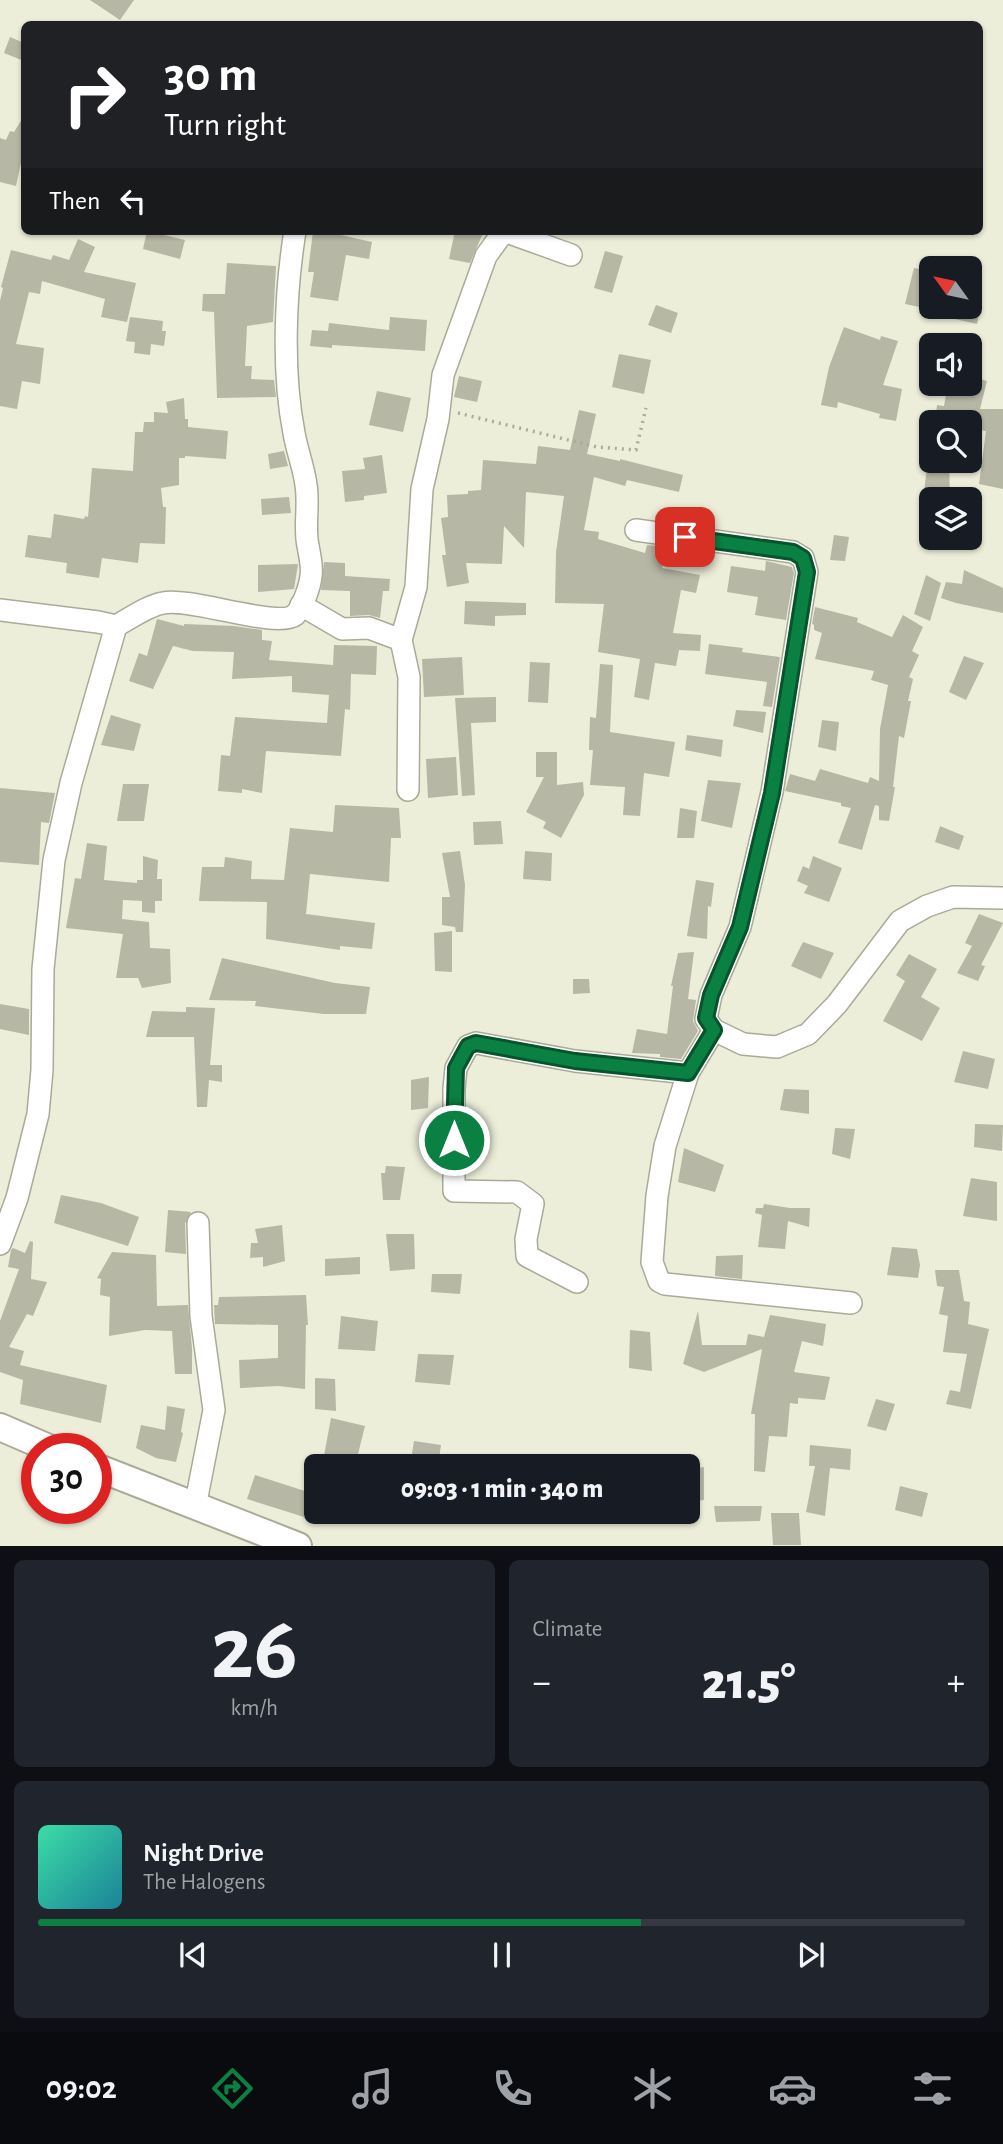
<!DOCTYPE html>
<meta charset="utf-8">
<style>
:root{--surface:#171b24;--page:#20242c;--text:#f1f3f6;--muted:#9ea1a6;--line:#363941;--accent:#0b8043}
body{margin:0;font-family:"Alegreya Sans",sans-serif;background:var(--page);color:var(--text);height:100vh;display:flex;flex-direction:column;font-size:26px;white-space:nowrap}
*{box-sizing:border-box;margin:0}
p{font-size:23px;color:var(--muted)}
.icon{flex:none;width:38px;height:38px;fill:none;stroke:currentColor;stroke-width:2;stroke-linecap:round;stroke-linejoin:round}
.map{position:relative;height:1546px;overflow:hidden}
.sheet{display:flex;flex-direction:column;gap:14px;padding:14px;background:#0d0f14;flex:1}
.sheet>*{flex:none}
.guide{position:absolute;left:21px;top:21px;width:962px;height:214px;border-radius:10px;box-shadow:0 2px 5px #0004;background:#202124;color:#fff;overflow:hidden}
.needle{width:46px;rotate:303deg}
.fabs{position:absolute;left:919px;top:256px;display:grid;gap:14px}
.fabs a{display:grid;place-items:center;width:63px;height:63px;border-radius:10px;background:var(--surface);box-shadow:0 2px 5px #0004;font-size:35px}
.speed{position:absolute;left:21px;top:1433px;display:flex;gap:14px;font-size:35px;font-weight:700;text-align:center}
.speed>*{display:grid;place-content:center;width:91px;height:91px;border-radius:50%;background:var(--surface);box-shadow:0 2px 5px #0004;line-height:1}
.speed .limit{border:10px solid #d22;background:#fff;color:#111}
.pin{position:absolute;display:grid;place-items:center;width:60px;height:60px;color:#fff;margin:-30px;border-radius:14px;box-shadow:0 4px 10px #0006}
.me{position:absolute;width:77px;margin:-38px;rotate:0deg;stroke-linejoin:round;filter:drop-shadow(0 0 5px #0008)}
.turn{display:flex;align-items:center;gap:24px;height:147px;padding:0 28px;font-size:32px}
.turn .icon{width:91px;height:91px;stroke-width:2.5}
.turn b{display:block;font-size:49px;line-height:60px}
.then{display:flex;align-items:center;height:66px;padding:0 28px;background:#0003;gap:14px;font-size:26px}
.big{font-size:52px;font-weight:800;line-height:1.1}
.sheet .tile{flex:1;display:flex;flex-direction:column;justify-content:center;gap:10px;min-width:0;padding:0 24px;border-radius:10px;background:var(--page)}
.sheet .dial{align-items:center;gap:0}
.dial b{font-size:91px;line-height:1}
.song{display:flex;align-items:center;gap:21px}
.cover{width:84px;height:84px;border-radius:10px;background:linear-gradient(135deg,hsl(160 70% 55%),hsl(190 70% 35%))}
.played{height:7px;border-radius:4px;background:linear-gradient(90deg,var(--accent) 65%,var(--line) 65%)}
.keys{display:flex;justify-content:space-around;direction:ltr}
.heat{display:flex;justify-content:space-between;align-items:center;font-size:38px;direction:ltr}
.sheet .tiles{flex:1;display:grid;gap:14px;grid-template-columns:1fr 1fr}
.tile:last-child{grid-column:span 2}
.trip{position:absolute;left:304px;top:1454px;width:396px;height:70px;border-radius:10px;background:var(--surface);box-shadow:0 2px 5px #0004;font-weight:800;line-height:70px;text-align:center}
.tab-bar{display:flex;height:112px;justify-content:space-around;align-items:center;background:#090b0e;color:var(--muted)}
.tab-bar .icon{width:49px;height:49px}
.tab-bar .current{color:var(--accent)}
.tab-bar b{font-size:32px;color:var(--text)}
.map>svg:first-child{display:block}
.building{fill:#b6b7a5}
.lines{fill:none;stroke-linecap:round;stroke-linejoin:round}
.minor-casing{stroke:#a9ab98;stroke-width:24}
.tertiary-casing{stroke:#a9ab98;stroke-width:30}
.path{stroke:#a9ab9b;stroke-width:3.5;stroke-dasharray:2 5;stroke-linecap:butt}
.minor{stroke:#fff;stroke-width:21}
.tertiary{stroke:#fff;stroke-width:26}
.route-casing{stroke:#07532c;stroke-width:18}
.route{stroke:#0b8043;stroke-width:12}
</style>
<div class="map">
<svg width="1003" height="1546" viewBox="0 0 1003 1546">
<rect width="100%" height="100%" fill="#eceeda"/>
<!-- building -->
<g class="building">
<path d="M 90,0 L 134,0 L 120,20 Z"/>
<path d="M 10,37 L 24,43 L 24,61 L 4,53 Z"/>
<path d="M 24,116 L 24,164 L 21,163 L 16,186 L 0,182 L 0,138 L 6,140 L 10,131 L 14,132 Z"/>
<path d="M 147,231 L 185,240 L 180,259 L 143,249 Z"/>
<path d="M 313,231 L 342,231 L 341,235 L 372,242 L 369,259 L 346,255 L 338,301 L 310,297 L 314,272 L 308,272 Z"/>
<path d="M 455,231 L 484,231 L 470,263 L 449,259 Z"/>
<path d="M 78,239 L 95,247 L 84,272 L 136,283 L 127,322 L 101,317 L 105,299 L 42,281 L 40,294 L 29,292 L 16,344 L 44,348 L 40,384 L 22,381 L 17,409 L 0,406 L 0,301 L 3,288 L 1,287 L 11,250 L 51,260 L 53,255 L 69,260 Z"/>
<path d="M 605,251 L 623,256 L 612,293 L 594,288 Z"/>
<path d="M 227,263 L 276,266 L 273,322 L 247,326 L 245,366 L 252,366 L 251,379 L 274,380 L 276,397 L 217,398 L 214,312 L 202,311 L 203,294 L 225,294 Z"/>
<path d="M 914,268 L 931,271 L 931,306 L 981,306 L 977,324 L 928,313 L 929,309 L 905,304 Z"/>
<path d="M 656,305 L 678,313 L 671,333 L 648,325 Z"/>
<path d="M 130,317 L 163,321 L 162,331 L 166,331 L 164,346 L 151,344 L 150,355 L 134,353 L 135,342 L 126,341 Z"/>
<path d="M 390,317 L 427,320 L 425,351 L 332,345 L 332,348 L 310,346 L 312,330 L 328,331 L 329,323 L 389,330 Z"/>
<path d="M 844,327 L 880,340 L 881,336 L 898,341 L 883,385 L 902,389 L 896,421 L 879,418 L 880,414 L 838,402 L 837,408 L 821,405 L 829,367 Z"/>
<path d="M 619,354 L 651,360 L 644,394 L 612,387 Z"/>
<path d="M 459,376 L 482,381 L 477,402 L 454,397 Z"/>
<path d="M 970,376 L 987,381 L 980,409 L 1003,409 L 1003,489 L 979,484 L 986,431 L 970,429 L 970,422 L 935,422 L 937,405 L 944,406 L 948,383 L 970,383 Z"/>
<path d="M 377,391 L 411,398 L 403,432 L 369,425 Z"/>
<path d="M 184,398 L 185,419 L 188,419 L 188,427 L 228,431 L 226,459 L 185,456 L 185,458 L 179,458 L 179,485 L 161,488 L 163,507 L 166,507 L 165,544 L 140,543 L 138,563 L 102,558 L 99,578 L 66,573 L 67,563 L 25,557 L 28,535 L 51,538 L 54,514 L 84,519 L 85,516 L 88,517 L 92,468 L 133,471 L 135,432 L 143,432 L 144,422 L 154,422 L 154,412 L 168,413 L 166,402 Z"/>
<path d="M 579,410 L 596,414 L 587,454 L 620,461 L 620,459 L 683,475 L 679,492 L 627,480 L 625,486 L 594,477 L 584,530 L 599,532 L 598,539 L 645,553 L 647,545 L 666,547 L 662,568 L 700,575 L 696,593 L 681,590 L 673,633 L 701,635 L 700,651 L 679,650 L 676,666 L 655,663 L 649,700 L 634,697 L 640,659 L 598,652 L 604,604 L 555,603 L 556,552 L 564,496 L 526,492 L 524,548 L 504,526 L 502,564 L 466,563 L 469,583 L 447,587 L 442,555 L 446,555 L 441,518 L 448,517 L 447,495 L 468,494 L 468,491 L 481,490 L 483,460 L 536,464 L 538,446 L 570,450 Z"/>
<path d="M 284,451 L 288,466 L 270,469 L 268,454 Z"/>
<path d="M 382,455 L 387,493 L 364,496 L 364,500 L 345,502 L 342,471 L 365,469 L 363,458 Z"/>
<path d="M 928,460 L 949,460 L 950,499 L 923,499 Z"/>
<path d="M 289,497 L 291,513 L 262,515 L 261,499 Z"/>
<path d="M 834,535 L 849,537 L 845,561 L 830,560 Z"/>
<path d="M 766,561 L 792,567 L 794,573 L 786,620 L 755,615 L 758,597 L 727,592 L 731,566 L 765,571 Z"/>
<path d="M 324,562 L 345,563 L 345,576 L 390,579 L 389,591 L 383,591 L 380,618 L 369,615 L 350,616 L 350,591 L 321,590 Z"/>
<path d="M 298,564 L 294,589 L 258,592 L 258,565 Z"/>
<path d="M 964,570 L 1003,588 L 1003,613 L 956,603 L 941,598 L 946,582 L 962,584 Z"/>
<path d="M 926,575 L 941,583 L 930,621 L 914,614 Z"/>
<path d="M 465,601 L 526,603 L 526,615 L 495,616 L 495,626 L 464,624 Z"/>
<path d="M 815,607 L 858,618 L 857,622 L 892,637 L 903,615 L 923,627 L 912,651 L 919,655 L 909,677 L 913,679 L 908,701 L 911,701 L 904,738 L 899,736 L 893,787 L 895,787 L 889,821 L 879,820 L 879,806 L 875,805 L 862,850 L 838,843 L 851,808 L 841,806 L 841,803 L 785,791 L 790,774 L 815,781 L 820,769 L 868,783 L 870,777 L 879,781 L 880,729 L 888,685 L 871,680 L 874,671 L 815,659 L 822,633 L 814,630 L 814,625 L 812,624 Z"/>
<path d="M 157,619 L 184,626 L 184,624 L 234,626 L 262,630 L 262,640 L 272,641 L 269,660 L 333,665 L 334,645 L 377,646 L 376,675 L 351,674 L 350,710 L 345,709 L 341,756 L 266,751 L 262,793 L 242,789 L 242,793 L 218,791 L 221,755 L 230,756 L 235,717 L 327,723 L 329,695 L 292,692 L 292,676 L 232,679 L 234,652 L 193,651 L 173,646 L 153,689 L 129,681 L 139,653 L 147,656 Z"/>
<path d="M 709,644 L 743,648 L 742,652 L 780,657 L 772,707 L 763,706 L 767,682 L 705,674 Z"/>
<path d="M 964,656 L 984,663 L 966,700 L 949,692 Z"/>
<path d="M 462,657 L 464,695 L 424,697 L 422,659 Z"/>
<path d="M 530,662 L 550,663 L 548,703 L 528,702 Z"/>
<path d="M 600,664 L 613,665 L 610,732 L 675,742 L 669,777 L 644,773 L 640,816 L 623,815 L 625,787 L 590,785 L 593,750 L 589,750 L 590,717 L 596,718 Z"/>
<path d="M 496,697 L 496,722 L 471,723 L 475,795 L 462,796 L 455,698 Z"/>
<path d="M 736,710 L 766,712 L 763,733 L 733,726 Z"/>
<path d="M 111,715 L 141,724 L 134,751 L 101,745 Z"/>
<path d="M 822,720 L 839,722 L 836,751 L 818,747 Z"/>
<path d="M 687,735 L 723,740 L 721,757 L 685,750 Z"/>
<path d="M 536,752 L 557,752 L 557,785 L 583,782 L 584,795 L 561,838 L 543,828 L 546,822 L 526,812 L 544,777 L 536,777 Z"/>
<path d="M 456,757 L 458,795 L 428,798 L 426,759 Z"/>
<path d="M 708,780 L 741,783 L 732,828 L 701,821 Z"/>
<path d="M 123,784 L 149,784 L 144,821 L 117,821 Z"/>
<path d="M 0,788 L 55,793 L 49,823 L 41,822 L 39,865 L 0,862 Z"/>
<path d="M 335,805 L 399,808 L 401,838 L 391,838 L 389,882 L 310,874 L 306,914 L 375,923 L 372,949 L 340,946 L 340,950 L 266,939 L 267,902 L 199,901 L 202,867 L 224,867 L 225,857 L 252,861 L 251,879 L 284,880 L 290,828 L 333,832 Z"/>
<path d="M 680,808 L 697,811 L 694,838 L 677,838 Z"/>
<path d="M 501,821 L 503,844 L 474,845 L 473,822 Z"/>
<path d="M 940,826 L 964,836 L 959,850 L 935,842 Z"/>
<path d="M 87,843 L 107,846 L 104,880 L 137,883 L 137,880 L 143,880 L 143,856 L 158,860 L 157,879 L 162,879 L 162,901 L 155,901 L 155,913 L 142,912 L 142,901 L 123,900 L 122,919 L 149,922 L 150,948 L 170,949 L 171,983 L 142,988 L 138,978 L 116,978 L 123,934 L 66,928 L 75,878 L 81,879 Z"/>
<path d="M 460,851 L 465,885 L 463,932 L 456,932 L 455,927 L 442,925 L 442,897 L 450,897 L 442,853 Z"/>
<path d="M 525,851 L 552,853 L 551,881 L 523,879 Z"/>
<path d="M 813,856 L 842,868 L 829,902 L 804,893 L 808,886 L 797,881 L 803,866 L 809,869 Z"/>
<path d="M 696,880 L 714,883 L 711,907 L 708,906 L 707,939 L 687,936 Z"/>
<path d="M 979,914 L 1003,923 L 981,965 L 985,966 L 978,981 L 957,973 L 972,946 L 965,943 Z"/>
<path d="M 452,931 L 452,972 L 435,971 L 434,933 Z"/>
<path d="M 803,942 L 834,953 L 821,979 L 791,966 Z"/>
<path d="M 694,952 L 688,999 L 696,1000 L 693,1021 L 698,1031 L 681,1059 L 660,1057 L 660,1054 L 632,1053 L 637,1029 L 667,1034 L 673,986 L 671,986 L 678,953 Z"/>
<path d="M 909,954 L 937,969 L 921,997 L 940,1008 L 922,1041 L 883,1021 L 905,981 L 896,975 Z"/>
<path d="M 222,958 L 335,983 L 370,987 L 366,1014 L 324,1014 L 255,1006 L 256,1001 L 209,1000 Z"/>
<path d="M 573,979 L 589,979 L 590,993 L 573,994 Z"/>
<path d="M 0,1004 L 29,1009 L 29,1035 L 0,1029 Z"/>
<path d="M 186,1007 L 215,1008 L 210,1065 L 222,1065 L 222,1082 L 209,1080 L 207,1107 L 197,1107 L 194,1037 L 146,1037 L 152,1011 L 186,1012 Z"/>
<path d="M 963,1051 L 995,1059 L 988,1089 L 954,1082 Z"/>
<path d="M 429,1077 L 428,1108 L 411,1110 L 411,1080 Z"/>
<path d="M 784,1089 L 809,1090 L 809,1114 L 780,1110 Z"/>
<path d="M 975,1124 L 1003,1125 L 1002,1151 L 974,1147 Z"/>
<path d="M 835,1128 L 855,1129 L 850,1159 L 832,1154 Z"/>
<path d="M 684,1148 L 724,1165 L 715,1192 L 678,1182 Z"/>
<path d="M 386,1166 L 405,1167 L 400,1200 L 383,1200 L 381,1173 L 385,1173 Z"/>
<path d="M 971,1178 L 997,1182 L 997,1221 L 963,1216 Z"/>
<path d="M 61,1195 L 101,1203 L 139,1217 L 128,1246 L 54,1223 Z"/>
<path d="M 764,1204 L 790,1208 L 810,1208 L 809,1227 L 788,1221 L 785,1249 L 758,1247 L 762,1215 L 755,1213 L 756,1208 L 763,1208 Z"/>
<path d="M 168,1210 L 191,1212 L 185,1223 L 186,1254 L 165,1252 Z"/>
<path d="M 282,1225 L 285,1261 L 263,1267 L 263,1257 L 250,1258 L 251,1243 L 258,1243 L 255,1229 Z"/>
<path d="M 386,1234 L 414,1234 L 415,1269 L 390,1271 Z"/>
<path d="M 30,1241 L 33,1242 L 31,1279 L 47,1282 L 33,1316 L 27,1314 L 9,1347 L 24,1351 L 20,1365 L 107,1385 L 101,1423 L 20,1404 L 23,1380 L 0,1372 L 0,1321 L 19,1269 L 8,1267 L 11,1250 L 13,1248 L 25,1253 Z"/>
<path d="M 892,1247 L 917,1249 L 920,1265 L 918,1278 L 887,1275 Z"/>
<path d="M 112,1252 L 156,1255 L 157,1306 L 188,1305 L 192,1348 L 192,1374 L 175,1374 L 172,1331 L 145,1330 L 109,1336 L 110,1297 L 100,1295 L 101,1279 L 97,1278 Z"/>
<path d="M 743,1255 L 742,1279 L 715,1276 L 716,1256 Z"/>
<path d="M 360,1257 L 360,1274 L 325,1276 L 325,1259 Z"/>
<path d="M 935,1270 L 959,1270 L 964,1301 L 970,1302 L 968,1324 L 989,1329 L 971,1409 L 946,1404 L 950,1390 L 960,1392 L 967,1354 L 943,1352 L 948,1316 L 939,1314 L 944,1287 L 937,1286 Z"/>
<path d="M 432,1274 L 462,1274 L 460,1294 L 431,1292 Z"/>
<path d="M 306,1295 L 308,1325 L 306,1325 L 305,1389 L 278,1386 L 240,1388 L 239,1360 L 278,1358 L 278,1325 L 215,1324 L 214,1305 L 218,1305 L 219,1297 Z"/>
<path d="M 698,1311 L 702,1345 L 746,1345 L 748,1334 L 764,1337 L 770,1315 L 826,1324 L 823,1346 L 802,1341 L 794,1372 L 830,1377 L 825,1400 L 798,1398 L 798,1404 L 790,1403 L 787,1437 L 769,1436 L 765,1472 L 754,1471 L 755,1414 L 751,1414 L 762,1349 L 704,1372 L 683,1364 Z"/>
<path d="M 341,1316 L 378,1321 L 375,1351 L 338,1349 Z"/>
<path d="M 630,1330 L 650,1332 L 652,1371 L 629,1368 Z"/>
<path d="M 418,1354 L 454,1355 L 450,1385 L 415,1382 Z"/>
<path d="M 315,1378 L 335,1379 L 336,1411 L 315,1409 Z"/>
<path d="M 876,1399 L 895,1404 L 886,1431 L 867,1426 Z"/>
<path d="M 167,1406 L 185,1409 L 181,1432 L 183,1433 L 176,1462 L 156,1458 L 136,1448 L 141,1425 L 165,1430 Z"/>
<path d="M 331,1418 L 365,1426 L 356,1462 L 323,1461 Z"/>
<path d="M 414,1441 L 441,1445 L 438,1466 L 410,1466 Z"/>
<path d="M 810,1445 L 851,1449 L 850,1470 L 830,1468 L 825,1516 L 806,1512 L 815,1466 L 809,1466 Z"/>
<path d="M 704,1467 L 704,1500 L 688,1502 L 688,1470 Z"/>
<path d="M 255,1475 L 308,1492 L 304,1517 L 247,1499 Z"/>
<path d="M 900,1486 L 928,1493 L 922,1517 L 895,1510 Z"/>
<path d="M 714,1506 L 762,1506 L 760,1521 L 716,1522 Z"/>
<path d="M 771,1513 L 799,1513 L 801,1545 L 773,1545 Z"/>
</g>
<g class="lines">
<defs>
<g id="minor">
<path d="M 636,530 L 793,552 L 803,558 L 807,572 L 772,792 L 740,927 L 711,995 L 706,1019 L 714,1030 L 743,1044 L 777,1047 L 808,1034 L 837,1004 L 900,921 L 927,906 L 953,897 L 1003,898"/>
<path d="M 301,605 L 342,629 L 369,628 L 401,640 L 409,677 L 408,790"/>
<path d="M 0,610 L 98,622 L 116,626 C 131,618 147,606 163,603 C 191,597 277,629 295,615 C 303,607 310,586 311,576 C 313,564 308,550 307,539 C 305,521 309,503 306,485 C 304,468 297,451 294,433 C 282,372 285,293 295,231"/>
<path d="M 401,640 L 416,587 L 422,489 L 438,419 L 443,375 L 486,256 L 504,231 L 571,255"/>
<path d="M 714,1030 L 688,1073 L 665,1146 L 657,1196 L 652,1262 L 659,1281 L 665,1284 L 851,1303"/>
<path d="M 0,1244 L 17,1198 L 38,1114 L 42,1070 L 43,969 L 54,860 L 71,783 L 116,626"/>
<path d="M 577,1282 L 527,1256 L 526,1239 L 533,1204 L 517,1192 L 454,1191 L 454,1089 L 456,1068 L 468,1046 L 476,1043 L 575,1061 L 688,1073"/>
<path d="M 195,1507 L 214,1410 L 201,1316 L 198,1223"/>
</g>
<g id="tertiary">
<path d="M 0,1427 L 51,1449"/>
<path d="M 96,1467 L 298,1546"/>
</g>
</defs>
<!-- minor casing -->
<use href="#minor" class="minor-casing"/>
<!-- tertiary casing -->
<use href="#tertiary" class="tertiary-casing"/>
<!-- path -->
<path class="path" d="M 458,413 L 597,447 L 636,450 L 646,408"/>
<!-- minor -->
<use href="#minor" class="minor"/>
<!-- tertiary -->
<use href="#tertiary" class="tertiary"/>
</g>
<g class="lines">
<defs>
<path id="route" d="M 454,1140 L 456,1068 L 468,1046 L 476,1043 L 575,1061 L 688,1073 L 714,1030 L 706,1018 L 711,995 L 740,927 L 772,793 L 807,572 L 803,558 L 793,552 L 685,537"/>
</defs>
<!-- route casing -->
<use href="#route" class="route-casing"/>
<!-- route -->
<use href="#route" class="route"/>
</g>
</svg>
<div class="fabs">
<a><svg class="needle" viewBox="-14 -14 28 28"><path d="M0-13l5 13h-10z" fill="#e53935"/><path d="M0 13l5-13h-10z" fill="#9ea1a6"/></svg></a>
<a><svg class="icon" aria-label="sound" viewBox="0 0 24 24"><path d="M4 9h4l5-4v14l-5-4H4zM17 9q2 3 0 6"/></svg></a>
<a><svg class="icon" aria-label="search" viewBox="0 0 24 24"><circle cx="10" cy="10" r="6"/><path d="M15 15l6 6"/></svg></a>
<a><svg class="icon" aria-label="layers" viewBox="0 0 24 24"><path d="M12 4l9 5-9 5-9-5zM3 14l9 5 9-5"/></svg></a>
</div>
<div class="speed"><div class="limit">30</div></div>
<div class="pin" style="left:685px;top:537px;background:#d93025"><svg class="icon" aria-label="arrive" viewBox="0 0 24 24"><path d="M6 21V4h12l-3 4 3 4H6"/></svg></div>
<svg class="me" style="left:454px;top:1140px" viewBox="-20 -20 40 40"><circle r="17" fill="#0b8043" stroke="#fff" stroke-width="3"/><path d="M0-11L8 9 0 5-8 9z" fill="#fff"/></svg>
<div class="trip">09:03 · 1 min · 340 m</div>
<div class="guide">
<div class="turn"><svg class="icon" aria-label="right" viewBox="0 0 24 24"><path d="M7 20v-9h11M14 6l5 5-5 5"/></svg><div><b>30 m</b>Turn right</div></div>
<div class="then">Then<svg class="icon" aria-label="left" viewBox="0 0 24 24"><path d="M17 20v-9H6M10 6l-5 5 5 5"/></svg></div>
</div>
</div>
<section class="sheet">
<div class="tiles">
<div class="tile dial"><b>26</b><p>km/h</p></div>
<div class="tile"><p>Climate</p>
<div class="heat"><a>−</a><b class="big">21.5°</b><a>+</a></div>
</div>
<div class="tile">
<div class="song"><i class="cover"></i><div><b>Night Drive</b><p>The Halogens</p></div></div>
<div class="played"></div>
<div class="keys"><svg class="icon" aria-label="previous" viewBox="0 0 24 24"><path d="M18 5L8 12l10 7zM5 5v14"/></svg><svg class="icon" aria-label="pause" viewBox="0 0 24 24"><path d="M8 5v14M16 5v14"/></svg><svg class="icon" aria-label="next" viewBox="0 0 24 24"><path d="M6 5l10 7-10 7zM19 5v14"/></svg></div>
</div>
</div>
</section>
<nav class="tab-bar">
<b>09:02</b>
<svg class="icon current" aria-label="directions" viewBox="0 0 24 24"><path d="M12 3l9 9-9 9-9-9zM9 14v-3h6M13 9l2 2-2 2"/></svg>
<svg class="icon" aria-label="music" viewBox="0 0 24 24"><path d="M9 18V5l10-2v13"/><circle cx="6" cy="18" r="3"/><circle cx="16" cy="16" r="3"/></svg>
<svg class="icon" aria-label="phone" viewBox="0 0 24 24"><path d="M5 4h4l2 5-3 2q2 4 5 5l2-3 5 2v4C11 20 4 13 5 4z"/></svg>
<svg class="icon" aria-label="climate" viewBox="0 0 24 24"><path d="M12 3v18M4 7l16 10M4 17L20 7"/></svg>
<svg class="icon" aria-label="car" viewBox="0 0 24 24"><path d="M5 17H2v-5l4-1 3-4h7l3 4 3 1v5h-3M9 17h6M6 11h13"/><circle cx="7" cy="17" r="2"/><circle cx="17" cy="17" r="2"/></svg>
<svg class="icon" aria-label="filters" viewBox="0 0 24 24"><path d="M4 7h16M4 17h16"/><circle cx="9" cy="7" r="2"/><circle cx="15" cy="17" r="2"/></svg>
</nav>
